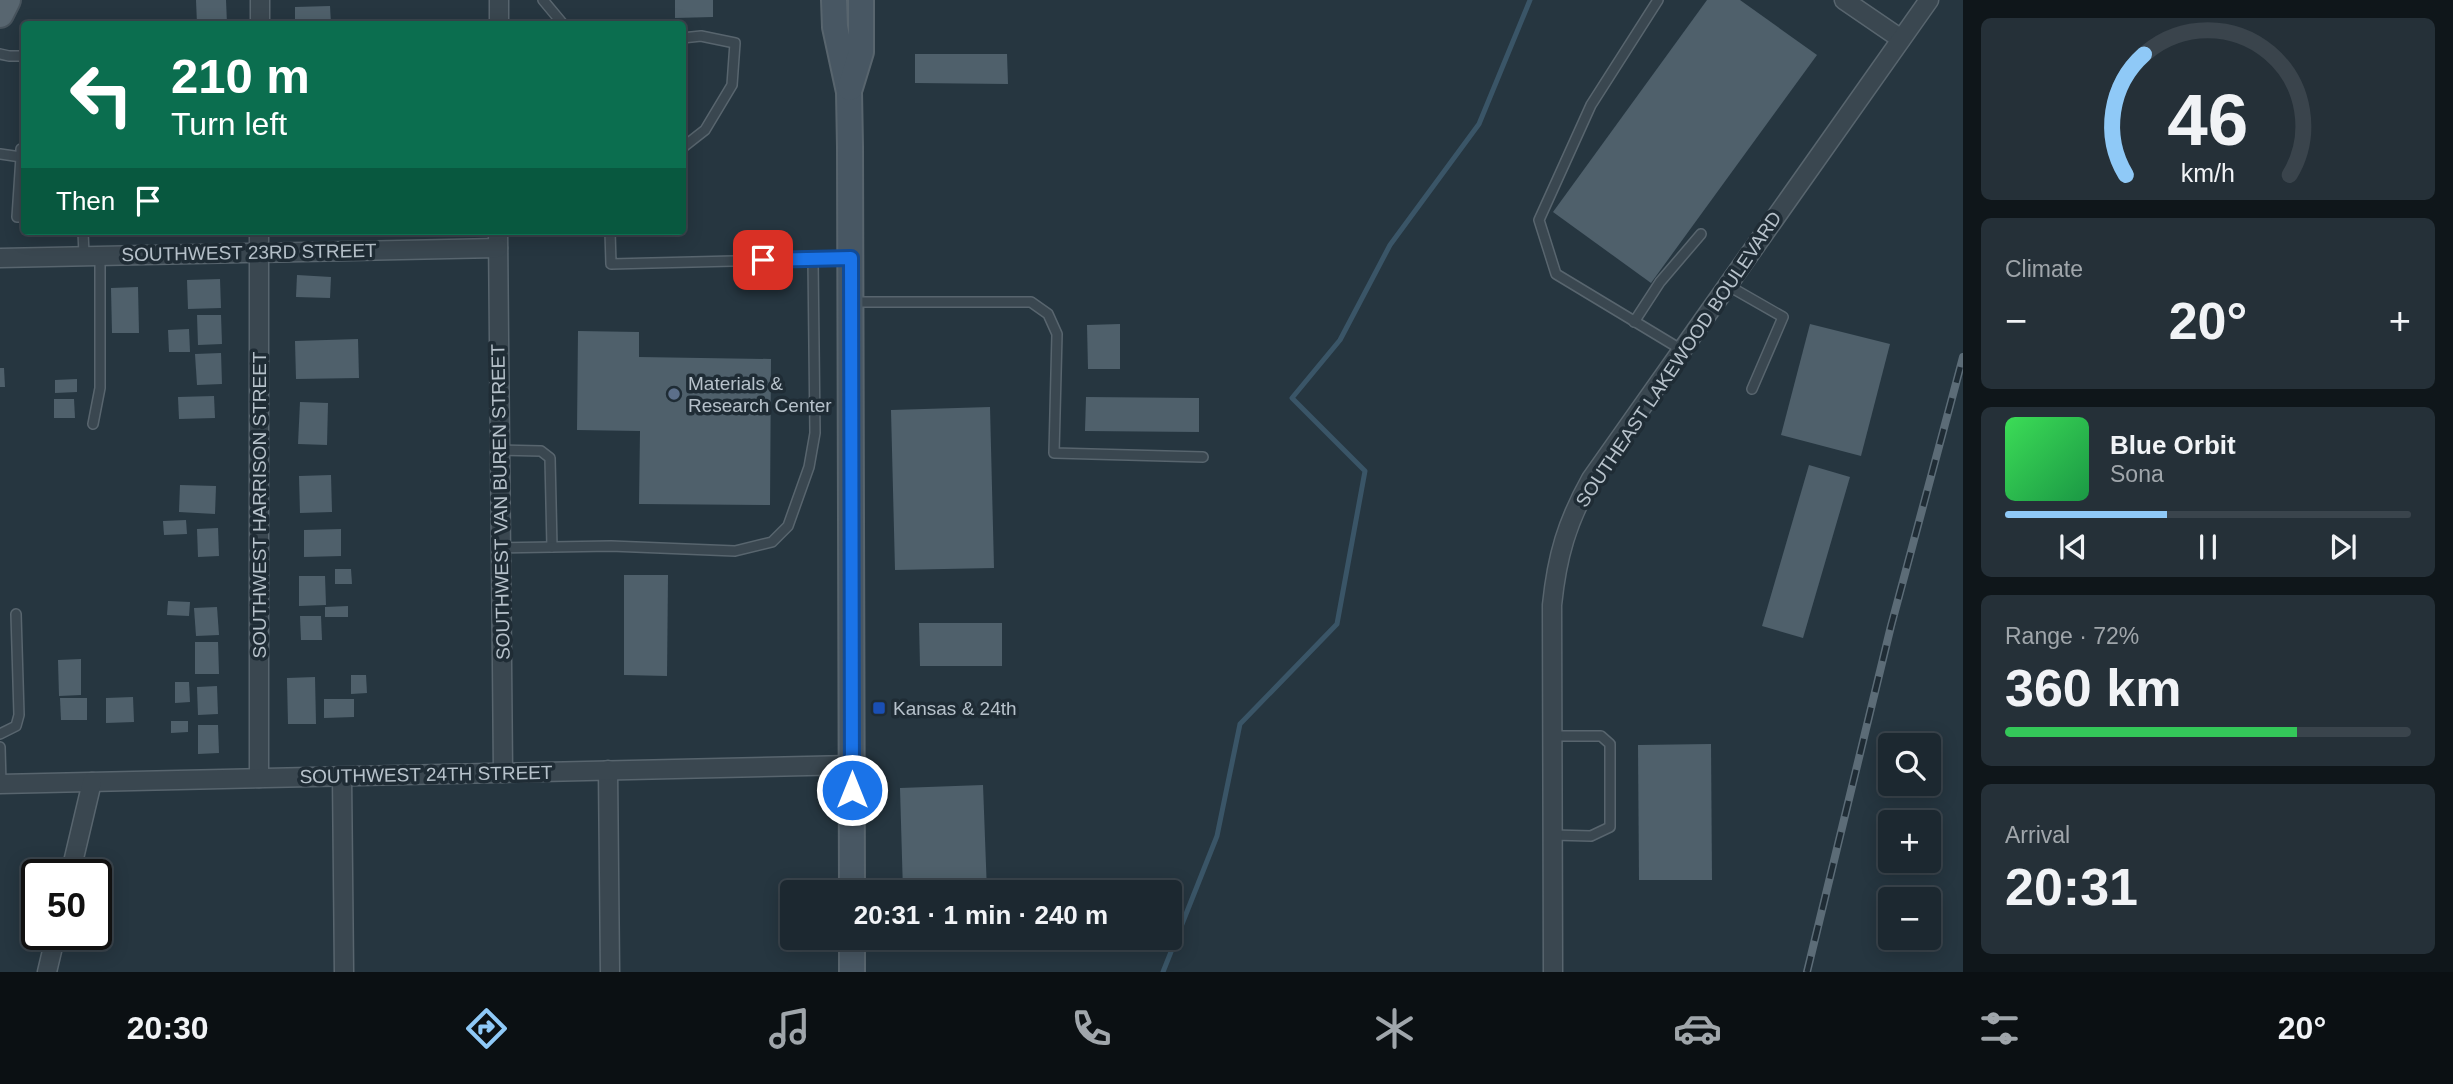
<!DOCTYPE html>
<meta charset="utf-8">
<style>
:root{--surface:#1c2830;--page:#253038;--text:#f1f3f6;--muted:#a0a6ab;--line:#3a444c;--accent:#8fc9f7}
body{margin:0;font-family:Arial,sans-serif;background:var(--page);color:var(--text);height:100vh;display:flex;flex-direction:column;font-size:26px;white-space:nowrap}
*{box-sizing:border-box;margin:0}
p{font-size:23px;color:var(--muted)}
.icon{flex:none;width:38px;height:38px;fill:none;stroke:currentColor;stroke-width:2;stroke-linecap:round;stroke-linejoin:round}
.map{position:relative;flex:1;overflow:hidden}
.side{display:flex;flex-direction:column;gap:18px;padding:18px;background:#0f161a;width:490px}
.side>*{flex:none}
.banner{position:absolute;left:21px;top:21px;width:665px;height:214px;border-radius:7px;box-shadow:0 4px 18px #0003,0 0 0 2px var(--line);background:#0b6e4f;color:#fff;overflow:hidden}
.controls{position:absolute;left:1878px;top:733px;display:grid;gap:14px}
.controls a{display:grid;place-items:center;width:63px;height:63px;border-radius:7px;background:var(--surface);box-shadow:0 4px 18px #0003,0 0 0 2px var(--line);font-size:35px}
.speed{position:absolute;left:21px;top:859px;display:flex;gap:14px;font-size:35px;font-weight:700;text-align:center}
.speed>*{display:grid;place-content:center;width:91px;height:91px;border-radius:50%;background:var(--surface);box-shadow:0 4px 18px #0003,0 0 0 2px var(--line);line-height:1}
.speed .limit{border:4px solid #111;border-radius:10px;background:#fff;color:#111}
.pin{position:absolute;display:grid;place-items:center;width:60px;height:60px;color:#fff;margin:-30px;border-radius:14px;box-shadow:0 4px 10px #0006}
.me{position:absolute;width:77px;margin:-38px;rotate:0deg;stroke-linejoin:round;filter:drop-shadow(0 0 5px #0008)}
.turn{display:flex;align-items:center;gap:24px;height:147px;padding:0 35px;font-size:32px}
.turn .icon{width:91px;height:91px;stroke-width:2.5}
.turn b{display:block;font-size:49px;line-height:60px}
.then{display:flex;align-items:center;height:66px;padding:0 35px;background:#0003;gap:14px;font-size:26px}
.big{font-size:52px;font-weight:800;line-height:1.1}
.side .tile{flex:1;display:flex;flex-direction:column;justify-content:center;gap:10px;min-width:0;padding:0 24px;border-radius:10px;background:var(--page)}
.side .dial{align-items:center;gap:0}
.dial svg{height:182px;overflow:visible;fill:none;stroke:var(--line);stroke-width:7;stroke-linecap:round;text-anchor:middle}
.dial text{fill:var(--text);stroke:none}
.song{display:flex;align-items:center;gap:21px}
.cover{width:84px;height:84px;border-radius:10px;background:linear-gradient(135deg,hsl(130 70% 55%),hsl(140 70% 35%))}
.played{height:7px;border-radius:4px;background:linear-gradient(90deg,var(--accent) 40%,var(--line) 40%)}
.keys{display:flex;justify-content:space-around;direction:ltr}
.heat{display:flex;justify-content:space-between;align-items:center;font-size:38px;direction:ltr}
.charge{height:10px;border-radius:5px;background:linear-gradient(90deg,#34c759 72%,var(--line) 0)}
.trip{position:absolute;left:780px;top:880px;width:402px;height:70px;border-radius:7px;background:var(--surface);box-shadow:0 4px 18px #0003,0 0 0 2px var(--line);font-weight:800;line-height:70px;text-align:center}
.tabs{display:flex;height:112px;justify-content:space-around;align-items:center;background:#0b1013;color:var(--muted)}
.tabs .icon{width:49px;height:49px}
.tabs .current{color:var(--accent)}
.tabs b{font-size:32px;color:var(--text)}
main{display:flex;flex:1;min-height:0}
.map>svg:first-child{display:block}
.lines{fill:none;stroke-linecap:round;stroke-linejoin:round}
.stream{stroke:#3a5567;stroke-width:5}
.building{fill:#4f606b}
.service-casing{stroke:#58656e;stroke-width:12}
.minor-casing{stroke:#58656e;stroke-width:21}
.secondary-casing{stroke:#58656e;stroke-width:28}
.primary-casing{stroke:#47535c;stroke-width:30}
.service{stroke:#3a4750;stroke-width:9}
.minor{stroke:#3a4750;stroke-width:18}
.secondary{stroke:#485763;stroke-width:24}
.primary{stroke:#586670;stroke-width:26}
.rail-casing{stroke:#5c6c77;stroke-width:8}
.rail{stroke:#1f2c35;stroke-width:5;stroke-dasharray:16;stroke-linecap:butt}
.route-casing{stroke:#114b97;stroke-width:18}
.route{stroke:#1a73e8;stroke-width:12}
.service-dot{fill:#5c6f8a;stroke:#1f2c35;stroke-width:2.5}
.transit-dot{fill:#1a4fb4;stroke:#1f2c35;stroke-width:2.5}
.labels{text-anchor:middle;stroke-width:7;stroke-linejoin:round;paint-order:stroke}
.street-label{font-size:19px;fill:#b7c2cb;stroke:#1f2c35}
.poi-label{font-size:19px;fill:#b7c2cb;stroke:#1f2c35;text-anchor:start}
</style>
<main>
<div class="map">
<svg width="1963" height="972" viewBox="0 0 1963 972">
<rect width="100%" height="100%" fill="#263640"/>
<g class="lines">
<!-- stream -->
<path class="stream" d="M 1163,972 L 1217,836 L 1240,724 L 1337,624 L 1365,471 L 1292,398 L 1340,340 L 1390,245 L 1479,124 L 1530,0"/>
</g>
<!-- building -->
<g class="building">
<path d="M 196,0 L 226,0 L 227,24 L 197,24 Z"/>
<path d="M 675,0 L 713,0 L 713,17 L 675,18 Z"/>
<path d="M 1707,0 L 1740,0 L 1817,55 L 1651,283 L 1553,212 Z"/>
<path d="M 330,6 L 331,24 L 295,24 L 295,7 Z"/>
<path d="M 915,54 L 1007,54 L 1008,84 L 915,83 Z"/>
<path d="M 297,275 L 331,277 L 330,298 L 296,297 Z"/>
<path d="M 220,279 L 221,308 L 188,309 L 187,280 Z"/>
<path d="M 138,287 L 139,333 L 112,333 L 111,288 Z"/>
<path d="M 197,315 L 221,315 L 222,344 L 198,345 Z"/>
<path d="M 1120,324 L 1120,369 L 1088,369 L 1087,325 Z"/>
<path d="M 1810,324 L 1890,344 L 1861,456 L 1781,435 Z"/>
<path d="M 189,329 L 190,352 L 169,352 L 168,330 Z"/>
<path d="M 578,331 L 639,332 L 639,357 L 771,359 L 770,505 L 639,504 L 640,431 L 577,430 Z"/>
<path d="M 358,339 L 359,378 L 296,379 L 295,341 Z"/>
<path d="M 221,353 L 222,384 L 197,385 L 195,354 Z"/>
<path d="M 0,368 L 4,368 L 5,387 L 0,387 Z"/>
<path d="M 77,379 L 77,392 L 55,393 L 55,380 Z"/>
<path d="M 214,396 L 215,418 L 179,419 L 178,397 Z"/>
<path d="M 1086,397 L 1199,398 L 1199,432 L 1085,431 Z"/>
<path d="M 54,399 L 74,399 L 75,418 L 54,418 Z"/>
<path d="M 300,402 L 328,403 L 327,445 L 298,444 Z"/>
<path d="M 990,407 L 994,568 L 895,570 L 891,410 Z"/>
<path d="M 1809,465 L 1850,477 L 1803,638 L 1762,626 Z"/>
<path d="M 331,475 L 332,512 L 300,513 L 299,476 Z"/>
<path d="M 180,485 L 216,486 L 215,514 L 179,512 Z"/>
<path d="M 186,520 L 187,534 L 164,535 L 163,521 Z"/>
<path d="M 218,528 L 219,556 L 198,557 L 197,529 Z"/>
<path d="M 341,529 L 341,556 L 304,557 L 304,530 Z"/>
<path d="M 335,569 L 351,569 L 352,584 L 335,584 Z"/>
<path d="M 624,575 L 668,575 L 667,676 L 624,675 Z"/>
<path d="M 299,576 L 325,576 L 326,605 L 299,606 Z"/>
<path d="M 168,601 L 190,602 L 189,616 L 167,615 Z"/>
<path d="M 348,606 L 348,617 L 325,617 L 325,607 Z"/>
<path d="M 217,607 L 219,635 L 196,636 L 194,608 Z"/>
<path d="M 300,616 L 321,616 L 322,640 L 301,640 Z"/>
<path d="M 919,623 L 1002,623 L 1002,666 L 920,666 Z"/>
<path d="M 195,642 L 218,642 L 219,674 L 195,674 Z"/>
<path d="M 81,659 L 81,695 L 59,696 L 58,660 Z"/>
<path d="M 351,675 L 366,675 L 367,693 L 351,694 Z"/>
<path d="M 315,677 L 316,724 L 288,724 L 287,678 Z"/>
<path d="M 175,682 L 189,682 L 190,702 L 175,703 Z"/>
<path d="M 217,686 L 218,714 L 198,715 L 197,687 Z"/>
<path d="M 133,697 L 134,722 L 106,723 L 106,698 Z"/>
<path d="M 60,698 L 87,698 L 87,720 L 61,720 Z"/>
<path d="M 324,699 L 354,699 L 354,717 L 324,718 Z"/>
<path d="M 171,721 L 188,721 L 188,732 L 171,733 Z"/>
<path d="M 198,725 L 218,725 L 219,753 L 198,754 Z"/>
<path d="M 1711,744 L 1712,880 L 1639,880 L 1638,745 Z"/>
<path d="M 983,785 L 987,892 L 903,892 L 900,788 Z"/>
<path d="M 905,938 L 988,938 L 988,942 L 905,944 Z"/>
</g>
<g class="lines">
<defs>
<g id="service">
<path d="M 543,0 L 563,24"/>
<path d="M 1658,0 L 1591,105 L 1539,220 L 1556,274 L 1682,350"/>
<path d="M 682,38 L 701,36 L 735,43 L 732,85 L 705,130 L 682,148"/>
<path d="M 0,54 L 9,56 L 24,56"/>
<path d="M 0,154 L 21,157 L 17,217 L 24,217"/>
<path d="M 21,157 L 21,149 L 24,149"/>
<path d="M 83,231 L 84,255"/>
<path d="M 610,231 L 611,264 L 849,258"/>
<path d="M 1727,285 L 1783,317 L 1752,389"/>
<path d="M 853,302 L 1031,302 L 1048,314 L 1057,334 L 1054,453 L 1203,457"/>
<path d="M 1634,322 L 1660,282 L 1701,234"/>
<path d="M 93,424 L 100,388 L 100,255"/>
<path d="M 500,450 L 541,451 L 550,458 L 552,547"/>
<path d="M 501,548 L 611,546 L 735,551 L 772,542 L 788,526 L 809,467 L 815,433 L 813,259"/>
<path d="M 0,734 L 16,726 L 19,715 L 16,614"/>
<path d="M 1552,736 L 1601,736 L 1610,744 L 1610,827 L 1591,836 L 1553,835"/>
<path d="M 0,747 L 1,784"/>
</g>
<g id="minor">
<path d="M 1844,0 L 1901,39"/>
<path d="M 260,24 L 260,0"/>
<path d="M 499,24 L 499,0"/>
<path d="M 498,231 L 503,773"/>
<path d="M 0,258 L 498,248"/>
<path d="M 608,770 L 610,972"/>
<path d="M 342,777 L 344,972"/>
<path d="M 259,778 L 259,231"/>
<path d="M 0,784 L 852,765"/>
<path d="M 70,875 L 92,782"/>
<path d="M 47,972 L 56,934"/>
<path d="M 1553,972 L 1552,605 C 1557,556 1567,522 1591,479 L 1929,0"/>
</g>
<g id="secondary">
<path d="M 834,0 L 835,27 L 849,92 L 850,147 L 852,892"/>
<path d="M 850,88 L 861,52 L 861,0"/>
<path d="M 852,938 L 852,972"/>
</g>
<path id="primary" d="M 0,14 L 7,0"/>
</defs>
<!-- service casing -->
<use href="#service" class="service-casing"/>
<!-- minor casing -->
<use href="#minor" class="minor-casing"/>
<!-- secondary casing -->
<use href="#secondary" class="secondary-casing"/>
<!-- primary casing -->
<use href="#primary" class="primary-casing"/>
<!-- service -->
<use href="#service" class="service"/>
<!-- minor -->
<use href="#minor" class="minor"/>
<!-- secondary -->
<use href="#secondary" class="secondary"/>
<!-- primary -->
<use href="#primary" class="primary"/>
<defs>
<path id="rail" d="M 1807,972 L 1891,626 L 1963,357"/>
</defs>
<!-- rail casing -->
<use href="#rail" class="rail-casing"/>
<!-- rail -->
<use href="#rail" class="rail"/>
</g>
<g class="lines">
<defs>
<path id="route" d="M 763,260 L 851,258 L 852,790"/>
</defs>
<!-- route casing -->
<use href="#route" class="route-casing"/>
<!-- route -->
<use href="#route" class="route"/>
</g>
<!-- markers -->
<circle class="service-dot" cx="674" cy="394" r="7"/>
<rect class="transit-dot" x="872" y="701" width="14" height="14" rx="3.5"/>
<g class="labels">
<!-- street labels -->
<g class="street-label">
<text transform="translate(249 252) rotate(-1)" y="7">SOUTHWEST 23RD STREET</text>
<text transform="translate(1678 359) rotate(-56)" y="7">SOUTHEAST LAKEWOOD BOULEVARD</text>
<text transform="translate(500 502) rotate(-91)" y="7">SOUTHWEST VAN BUREN STREET</text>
<text transform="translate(259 505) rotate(-90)" y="7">SOUTHWEST HARRISON STREET</text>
<text transform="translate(426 774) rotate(-1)" y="7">SOUTHWEST 24TH STREET</text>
</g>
<!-- poi labels -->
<g class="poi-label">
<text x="688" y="390">Materials &amp;<tspan x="688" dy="22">Research Center</tspan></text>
<text x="893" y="715">Kansas &amp; 24th</text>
</g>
</g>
</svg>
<div class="controls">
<a><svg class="icon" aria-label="search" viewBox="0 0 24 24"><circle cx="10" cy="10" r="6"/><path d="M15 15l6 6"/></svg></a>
<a>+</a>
<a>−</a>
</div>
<div class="speed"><div class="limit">50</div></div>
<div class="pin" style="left:763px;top:260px;background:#d93025"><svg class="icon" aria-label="arrive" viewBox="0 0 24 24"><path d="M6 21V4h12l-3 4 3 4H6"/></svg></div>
<svg class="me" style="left:852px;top:790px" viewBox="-20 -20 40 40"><circle r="17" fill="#1a73e8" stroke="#fff" stroke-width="3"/><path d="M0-11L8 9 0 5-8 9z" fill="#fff"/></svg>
<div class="trip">20:31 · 1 min · 240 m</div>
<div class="banner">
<div class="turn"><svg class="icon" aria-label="left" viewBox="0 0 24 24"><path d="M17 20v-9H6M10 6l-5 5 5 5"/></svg><div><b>210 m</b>Turn left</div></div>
<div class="then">Then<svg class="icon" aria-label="arrive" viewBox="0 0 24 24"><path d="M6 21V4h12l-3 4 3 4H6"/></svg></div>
</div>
</div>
<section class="side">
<div class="tile dial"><svg viewBox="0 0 100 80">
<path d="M14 69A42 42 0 1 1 86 69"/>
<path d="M14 69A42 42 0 0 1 22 16" stroke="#8fc9f7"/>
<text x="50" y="56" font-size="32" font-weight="700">46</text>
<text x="50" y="72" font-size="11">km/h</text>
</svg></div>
<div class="tile"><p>Climate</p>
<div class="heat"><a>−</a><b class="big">20°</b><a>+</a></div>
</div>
<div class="tile">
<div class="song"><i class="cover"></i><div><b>Blue Orbit</b><p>Sona</p></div></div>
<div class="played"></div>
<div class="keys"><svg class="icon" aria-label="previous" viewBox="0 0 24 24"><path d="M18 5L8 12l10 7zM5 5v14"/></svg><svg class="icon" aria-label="pause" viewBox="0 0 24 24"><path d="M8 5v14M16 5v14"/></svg><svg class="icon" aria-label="next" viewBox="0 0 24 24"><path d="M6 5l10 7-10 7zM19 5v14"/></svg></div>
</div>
<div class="tile"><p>Range · 72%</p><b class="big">360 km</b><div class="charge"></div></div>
<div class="tile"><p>Arrival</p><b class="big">20:31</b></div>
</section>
</main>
<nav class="tabs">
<b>20:30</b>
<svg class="icon current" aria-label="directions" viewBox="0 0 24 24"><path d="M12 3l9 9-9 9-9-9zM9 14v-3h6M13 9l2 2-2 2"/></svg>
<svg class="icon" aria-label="music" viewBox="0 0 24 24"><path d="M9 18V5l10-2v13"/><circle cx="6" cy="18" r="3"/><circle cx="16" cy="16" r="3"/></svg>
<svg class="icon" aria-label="phone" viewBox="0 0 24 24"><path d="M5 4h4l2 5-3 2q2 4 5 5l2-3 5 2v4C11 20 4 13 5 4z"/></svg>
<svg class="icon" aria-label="climate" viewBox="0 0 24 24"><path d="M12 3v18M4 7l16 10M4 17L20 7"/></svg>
<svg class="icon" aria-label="car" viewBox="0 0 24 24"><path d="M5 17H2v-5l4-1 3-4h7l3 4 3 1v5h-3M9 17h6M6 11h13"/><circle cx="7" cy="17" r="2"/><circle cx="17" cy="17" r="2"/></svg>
<svg class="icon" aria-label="filters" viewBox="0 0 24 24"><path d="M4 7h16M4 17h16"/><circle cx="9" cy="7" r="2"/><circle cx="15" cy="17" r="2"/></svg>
<b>20°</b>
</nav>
